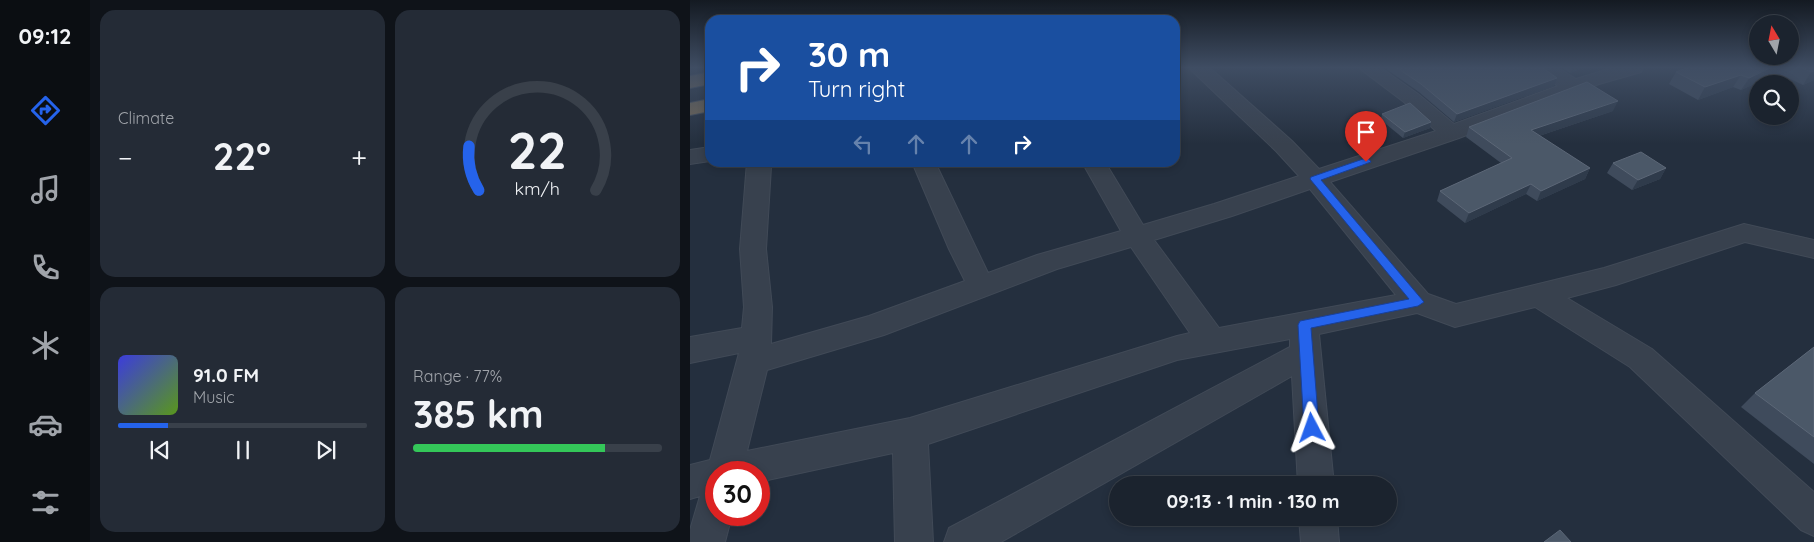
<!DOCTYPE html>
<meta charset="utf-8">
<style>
:root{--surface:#1b232e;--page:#242b36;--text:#f1f3f6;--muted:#a0a4aa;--line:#39404a;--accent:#2563eb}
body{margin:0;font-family:Quicksand,sans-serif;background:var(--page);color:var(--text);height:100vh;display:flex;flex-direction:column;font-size:19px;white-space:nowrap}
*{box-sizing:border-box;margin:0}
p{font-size:16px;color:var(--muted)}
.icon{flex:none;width:28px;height:28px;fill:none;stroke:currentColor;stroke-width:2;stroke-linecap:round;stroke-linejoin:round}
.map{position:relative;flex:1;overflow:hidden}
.details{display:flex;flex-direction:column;gap:10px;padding:10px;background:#0f1319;width:600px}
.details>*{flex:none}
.banner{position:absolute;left:15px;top:15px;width:475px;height:152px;border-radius:15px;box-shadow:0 2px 8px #0003,0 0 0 1px var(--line);background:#1a4fa0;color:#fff;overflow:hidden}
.needle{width:32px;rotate:350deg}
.fabs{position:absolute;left:1059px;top:15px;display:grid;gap:10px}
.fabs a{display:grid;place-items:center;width:50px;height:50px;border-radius:50%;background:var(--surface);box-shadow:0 2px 8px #0003,0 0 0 1px var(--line);font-size:25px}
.speed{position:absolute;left:15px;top:461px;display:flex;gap:10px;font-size:25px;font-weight:700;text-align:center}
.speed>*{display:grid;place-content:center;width:65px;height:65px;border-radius:50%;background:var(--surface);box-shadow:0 2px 8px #0003,0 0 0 1px var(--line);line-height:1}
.speed .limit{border:8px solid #d22;background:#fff;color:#111}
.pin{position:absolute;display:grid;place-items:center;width:42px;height:42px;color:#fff;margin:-51px -21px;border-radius:50% 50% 50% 0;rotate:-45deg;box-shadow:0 0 5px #0007}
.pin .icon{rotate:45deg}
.me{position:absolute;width:55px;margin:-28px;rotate:356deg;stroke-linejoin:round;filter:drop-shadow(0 0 4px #0008)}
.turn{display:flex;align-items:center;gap:18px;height:105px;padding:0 20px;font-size:22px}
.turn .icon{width:65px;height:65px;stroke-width:2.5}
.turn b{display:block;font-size:35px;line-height:42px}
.lanes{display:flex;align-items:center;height:48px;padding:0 20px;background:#0003;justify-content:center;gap:25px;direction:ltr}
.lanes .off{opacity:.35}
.big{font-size:38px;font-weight:800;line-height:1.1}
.details .tile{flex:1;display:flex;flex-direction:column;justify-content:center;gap:8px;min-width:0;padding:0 18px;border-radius:15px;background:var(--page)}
.details .dial{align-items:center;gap:0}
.dial svg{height:130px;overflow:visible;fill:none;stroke:var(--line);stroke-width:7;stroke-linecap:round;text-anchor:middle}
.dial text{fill:var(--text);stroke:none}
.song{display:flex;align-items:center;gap:15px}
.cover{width:60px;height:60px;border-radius:8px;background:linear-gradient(135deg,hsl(240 70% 55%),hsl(90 70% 35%))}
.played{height:5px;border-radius:2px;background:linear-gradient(90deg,var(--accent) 20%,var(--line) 20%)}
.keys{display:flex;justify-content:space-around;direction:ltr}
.heat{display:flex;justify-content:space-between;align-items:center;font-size:28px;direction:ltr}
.charge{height:8px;border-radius:4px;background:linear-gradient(90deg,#34c759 77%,var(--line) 0)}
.details .tiles{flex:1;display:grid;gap:10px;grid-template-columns:repeat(2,1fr)}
.trip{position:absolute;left:419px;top:476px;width:288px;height:50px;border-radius:25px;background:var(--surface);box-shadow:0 2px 8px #0003,0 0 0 1px var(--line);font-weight:800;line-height:50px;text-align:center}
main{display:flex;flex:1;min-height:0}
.menu{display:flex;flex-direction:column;width:90px;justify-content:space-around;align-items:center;background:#0b0e12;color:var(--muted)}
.menu .icon{width:35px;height:35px}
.menu .selected{color:var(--accent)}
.menu b{font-size:22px;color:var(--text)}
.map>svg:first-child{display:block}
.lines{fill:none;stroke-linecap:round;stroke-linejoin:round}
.minor-casing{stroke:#414a57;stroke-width:2}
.highway-casing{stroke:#434c59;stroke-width:2}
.minor{fill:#38414e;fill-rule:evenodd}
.highway{fill:#746855;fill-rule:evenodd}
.wall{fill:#3f4b5c}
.shaded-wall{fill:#2f3b4b}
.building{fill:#4b5868;stroke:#5c6777}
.route{fill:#2563eb;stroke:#184099}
</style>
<main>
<nav class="menu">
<b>09:12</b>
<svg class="icon selected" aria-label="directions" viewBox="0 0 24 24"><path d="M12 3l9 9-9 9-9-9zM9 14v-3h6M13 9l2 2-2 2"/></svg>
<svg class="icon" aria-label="music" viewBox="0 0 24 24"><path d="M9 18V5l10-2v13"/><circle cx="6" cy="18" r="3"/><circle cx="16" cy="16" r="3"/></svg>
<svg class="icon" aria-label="phone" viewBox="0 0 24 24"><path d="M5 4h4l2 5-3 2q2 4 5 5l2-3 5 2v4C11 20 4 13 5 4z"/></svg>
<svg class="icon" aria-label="climate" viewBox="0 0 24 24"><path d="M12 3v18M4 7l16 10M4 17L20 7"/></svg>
<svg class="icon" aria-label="car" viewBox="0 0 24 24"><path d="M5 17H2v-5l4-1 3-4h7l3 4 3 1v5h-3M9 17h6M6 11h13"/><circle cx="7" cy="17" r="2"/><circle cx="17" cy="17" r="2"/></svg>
<svg class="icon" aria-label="filters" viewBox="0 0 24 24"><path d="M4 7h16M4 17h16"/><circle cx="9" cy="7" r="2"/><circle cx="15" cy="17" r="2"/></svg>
</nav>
<section class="details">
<div class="tiles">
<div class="tile"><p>Climate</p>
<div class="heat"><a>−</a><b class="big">22°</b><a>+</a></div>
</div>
<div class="tile dial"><svg viewBox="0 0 100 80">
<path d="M14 69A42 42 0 1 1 86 69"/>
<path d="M14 69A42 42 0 0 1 8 42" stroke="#2563eb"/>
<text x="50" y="56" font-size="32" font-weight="700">22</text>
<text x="50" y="72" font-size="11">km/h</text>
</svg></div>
<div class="tile">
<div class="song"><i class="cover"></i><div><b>91.0 FM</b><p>Music</p></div></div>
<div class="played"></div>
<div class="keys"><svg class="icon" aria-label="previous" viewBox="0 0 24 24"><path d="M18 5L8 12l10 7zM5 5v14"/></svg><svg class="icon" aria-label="pause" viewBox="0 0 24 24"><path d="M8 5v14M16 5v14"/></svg><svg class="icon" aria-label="next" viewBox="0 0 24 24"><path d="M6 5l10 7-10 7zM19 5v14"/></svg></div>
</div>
<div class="tile"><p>Range · 77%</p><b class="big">385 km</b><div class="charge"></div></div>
</div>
</section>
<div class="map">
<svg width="1124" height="542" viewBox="0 0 1124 542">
<rect width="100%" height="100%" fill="#242f3e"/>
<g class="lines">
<defs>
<g id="minor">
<path d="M 499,68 L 520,68 L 602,141 L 629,169 L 746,131 L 714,102 L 669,68 L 691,68 L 728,94 L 764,124 L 868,86 L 847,72 L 845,68 L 868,68 L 886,79 L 922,68 L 953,68 L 951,72 L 909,84 L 769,138 L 640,182 L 738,294 L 766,304 L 914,268 L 1054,224 L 1124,240 L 1124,258 L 1055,242 L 926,285 L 877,298 L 962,349 L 1124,492 L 1124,536 L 1111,530 L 940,367 L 845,307 L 765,327 L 727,313 L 629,334 L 644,485 L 608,485 L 602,376 L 311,542 L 254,542 L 259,528 L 600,347 L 600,339 L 487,360 L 238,444 L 243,542 L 205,542 L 203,453 L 69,482 L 69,472 L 26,472 L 26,515 L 42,515 L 35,542 L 0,542 L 0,530 L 10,496 L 0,499 L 0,465 L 20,460 L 49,353 L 0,363 L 0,337 L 52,328 L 54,307 L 50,249 L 57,162 L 80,162 L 81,167 L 76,249 L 82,307 L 81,344 L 179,316 L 275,281 L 259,249 L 222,162 L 245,162 L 298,273 L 347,255 L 431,231 L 392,162 L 415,162 L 453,225 L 524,204 L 609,176 L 586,151 ZM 620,189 L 706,295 L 529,328 L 464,240 L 542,216 ZM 441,247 L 500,333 L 487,336 L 220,418 L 57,451 L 77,370 L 194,335 L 367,269 Z"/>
<path d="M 20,147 L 20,161 L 0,164 L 0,150 Z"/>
<path d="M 609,518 L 647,518 L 649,542 L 611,542 Z"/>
</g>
<g id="highway">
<path d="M 20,72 L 20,84 L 0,88 L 0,76 Z"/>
<path d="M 20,99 L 20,111 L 0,115 L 0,103 Z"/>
</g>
</defs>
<!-- minor casing -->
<use href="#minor" class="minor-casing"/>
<!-- highway casing -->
<use href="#highway" class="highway-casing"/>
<!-- minor -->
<use href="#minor" class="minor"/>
<!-- highway -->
<use href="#highway" class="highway"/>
</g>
<!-- wall -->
<g class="wall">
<path d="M 695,68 L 853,68 L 864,86 L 764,122 L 729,92 Z"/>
<path d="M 872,68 L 893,68 L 880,73 Z"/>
<path d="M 996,68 L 1124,68 L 1124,80 L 1113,85 L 1088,73 L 1051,90 L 1043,87 L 1008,100 L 979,84 L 986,72 Z"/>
<path d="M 923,111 L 849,136 L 900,168 L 895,179 L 847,201 L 836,194 L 775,223 L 747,201 L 750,191 L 811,163 L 776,137 L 779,127 Z"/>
<path d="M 692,114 L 741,122 L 740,128 L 713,138 L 691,120 Z"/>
<path d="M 923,163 L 976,168 L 970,179 L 942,190 L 917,173 Z"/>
<path d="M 1124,347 L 1124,464 L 1051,407 L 1065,393 Z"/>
</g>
<!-- shaded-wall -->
<g class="shaded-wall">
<path d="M 882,68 L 893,68 L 880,73 Z"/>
<path d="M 1080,68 L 1091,68 L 1088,73 L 1051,90 L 1059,78 Z"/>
<path d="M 1124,71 L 1124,80 L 1113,85 L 1121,72 Z"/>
<path d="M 1051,75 L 1043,87 L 1008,100 L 1015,87 Z"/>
<path d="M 867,78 L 864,86 L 764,122 L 767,114 Z"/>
<path d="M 928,101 L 923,111 L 837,140 L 841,130 Z"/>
<path d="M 741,122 L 740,128 L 713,138 L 715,132 Z"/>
<path d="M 900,168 L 895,179 L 847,201 L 851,191 Z"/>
<path d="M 976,168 L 970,179 L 942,190 L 948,180 Z"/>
<path d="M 841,184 L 836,194 L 775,223 L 779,213 Z"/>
</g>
<!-- building -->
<g class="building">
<path d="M 707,68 L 853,68 L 867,78 L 767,114 L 731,84 Z"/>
<path d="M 996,68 L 1080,68 L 1059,78 L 1051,75 L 1015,87 L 986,72 Z"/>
<path d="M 1112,68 L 1124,68 L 1124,71 L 1121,72 Z"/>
<path d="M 897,82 L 928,101 L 841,130 L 900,168 L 851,191 L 841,184 L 779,213 L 750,191 L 822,158 L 779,127 Z"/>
<path d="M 720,103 L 741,122 L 715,132 L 692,114 Z"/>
<path d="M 951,152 L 976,168 L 948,180 L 923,163 Z"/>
<path d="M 1124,347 L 1124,437 L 1065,393 Z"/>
<path d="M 870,530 L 881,542 L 854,542 Z"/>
</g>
<!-- sky -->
<linearGradient id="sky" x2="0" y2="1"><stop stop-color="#141a22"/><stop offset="0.47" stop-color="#3f4d63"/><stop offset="1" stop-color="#3f4d63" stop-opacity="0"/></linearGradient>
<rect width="1124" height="144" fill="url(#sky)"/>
<!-- route -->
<path class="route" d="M 673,159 L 679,159 L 681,162 L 631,180 L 734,302 L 728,306 L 621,328 L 629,428 L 626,433 L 622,435 L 617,433 L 614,428 L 608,325 L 610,321 L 719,299 L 620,179 L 621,177 Z"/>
</svg>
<div class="fabs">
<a><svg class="needle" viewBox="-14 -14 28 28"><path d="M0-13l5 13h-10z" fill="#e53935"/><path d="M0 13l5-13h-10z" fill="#a0a4aa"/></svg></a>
<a><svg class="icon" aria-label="search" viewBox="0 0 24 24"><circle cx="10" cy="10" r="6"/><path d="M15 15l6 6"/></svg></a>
</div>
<div class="speed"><div class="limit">30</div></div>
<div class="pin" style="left:676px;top:162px;background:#d93025"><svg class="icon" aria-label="arrive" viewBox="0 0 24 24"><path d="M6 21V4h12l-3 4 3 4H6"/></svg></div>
<svg class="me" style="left:622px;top:428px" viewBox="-20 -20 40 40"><path d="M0-17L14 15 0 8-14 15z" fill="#2563eb" stroke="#fff" stroke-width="4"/></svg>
<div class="trip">09:13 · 1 min · 130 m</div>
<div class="banner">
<div class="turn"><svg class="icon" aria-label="right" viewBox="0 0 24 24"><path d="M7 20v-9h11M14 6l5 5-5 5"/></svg><div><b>30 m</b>Turn right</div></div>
<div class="lanes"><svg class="icon off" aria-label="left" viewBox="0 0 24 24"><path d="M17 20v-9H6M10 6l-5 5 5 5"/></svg><svg class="icon off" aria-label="ahead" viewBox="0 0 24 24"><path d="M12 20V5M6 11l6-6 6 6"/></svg><svg class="icon off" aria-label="ahead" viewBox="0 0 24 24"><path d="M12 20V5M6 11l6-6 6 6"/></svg><svg class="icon" aria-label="right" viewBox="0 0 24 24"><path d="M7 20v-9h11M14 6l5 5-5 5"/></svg></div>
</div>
</div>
</main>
